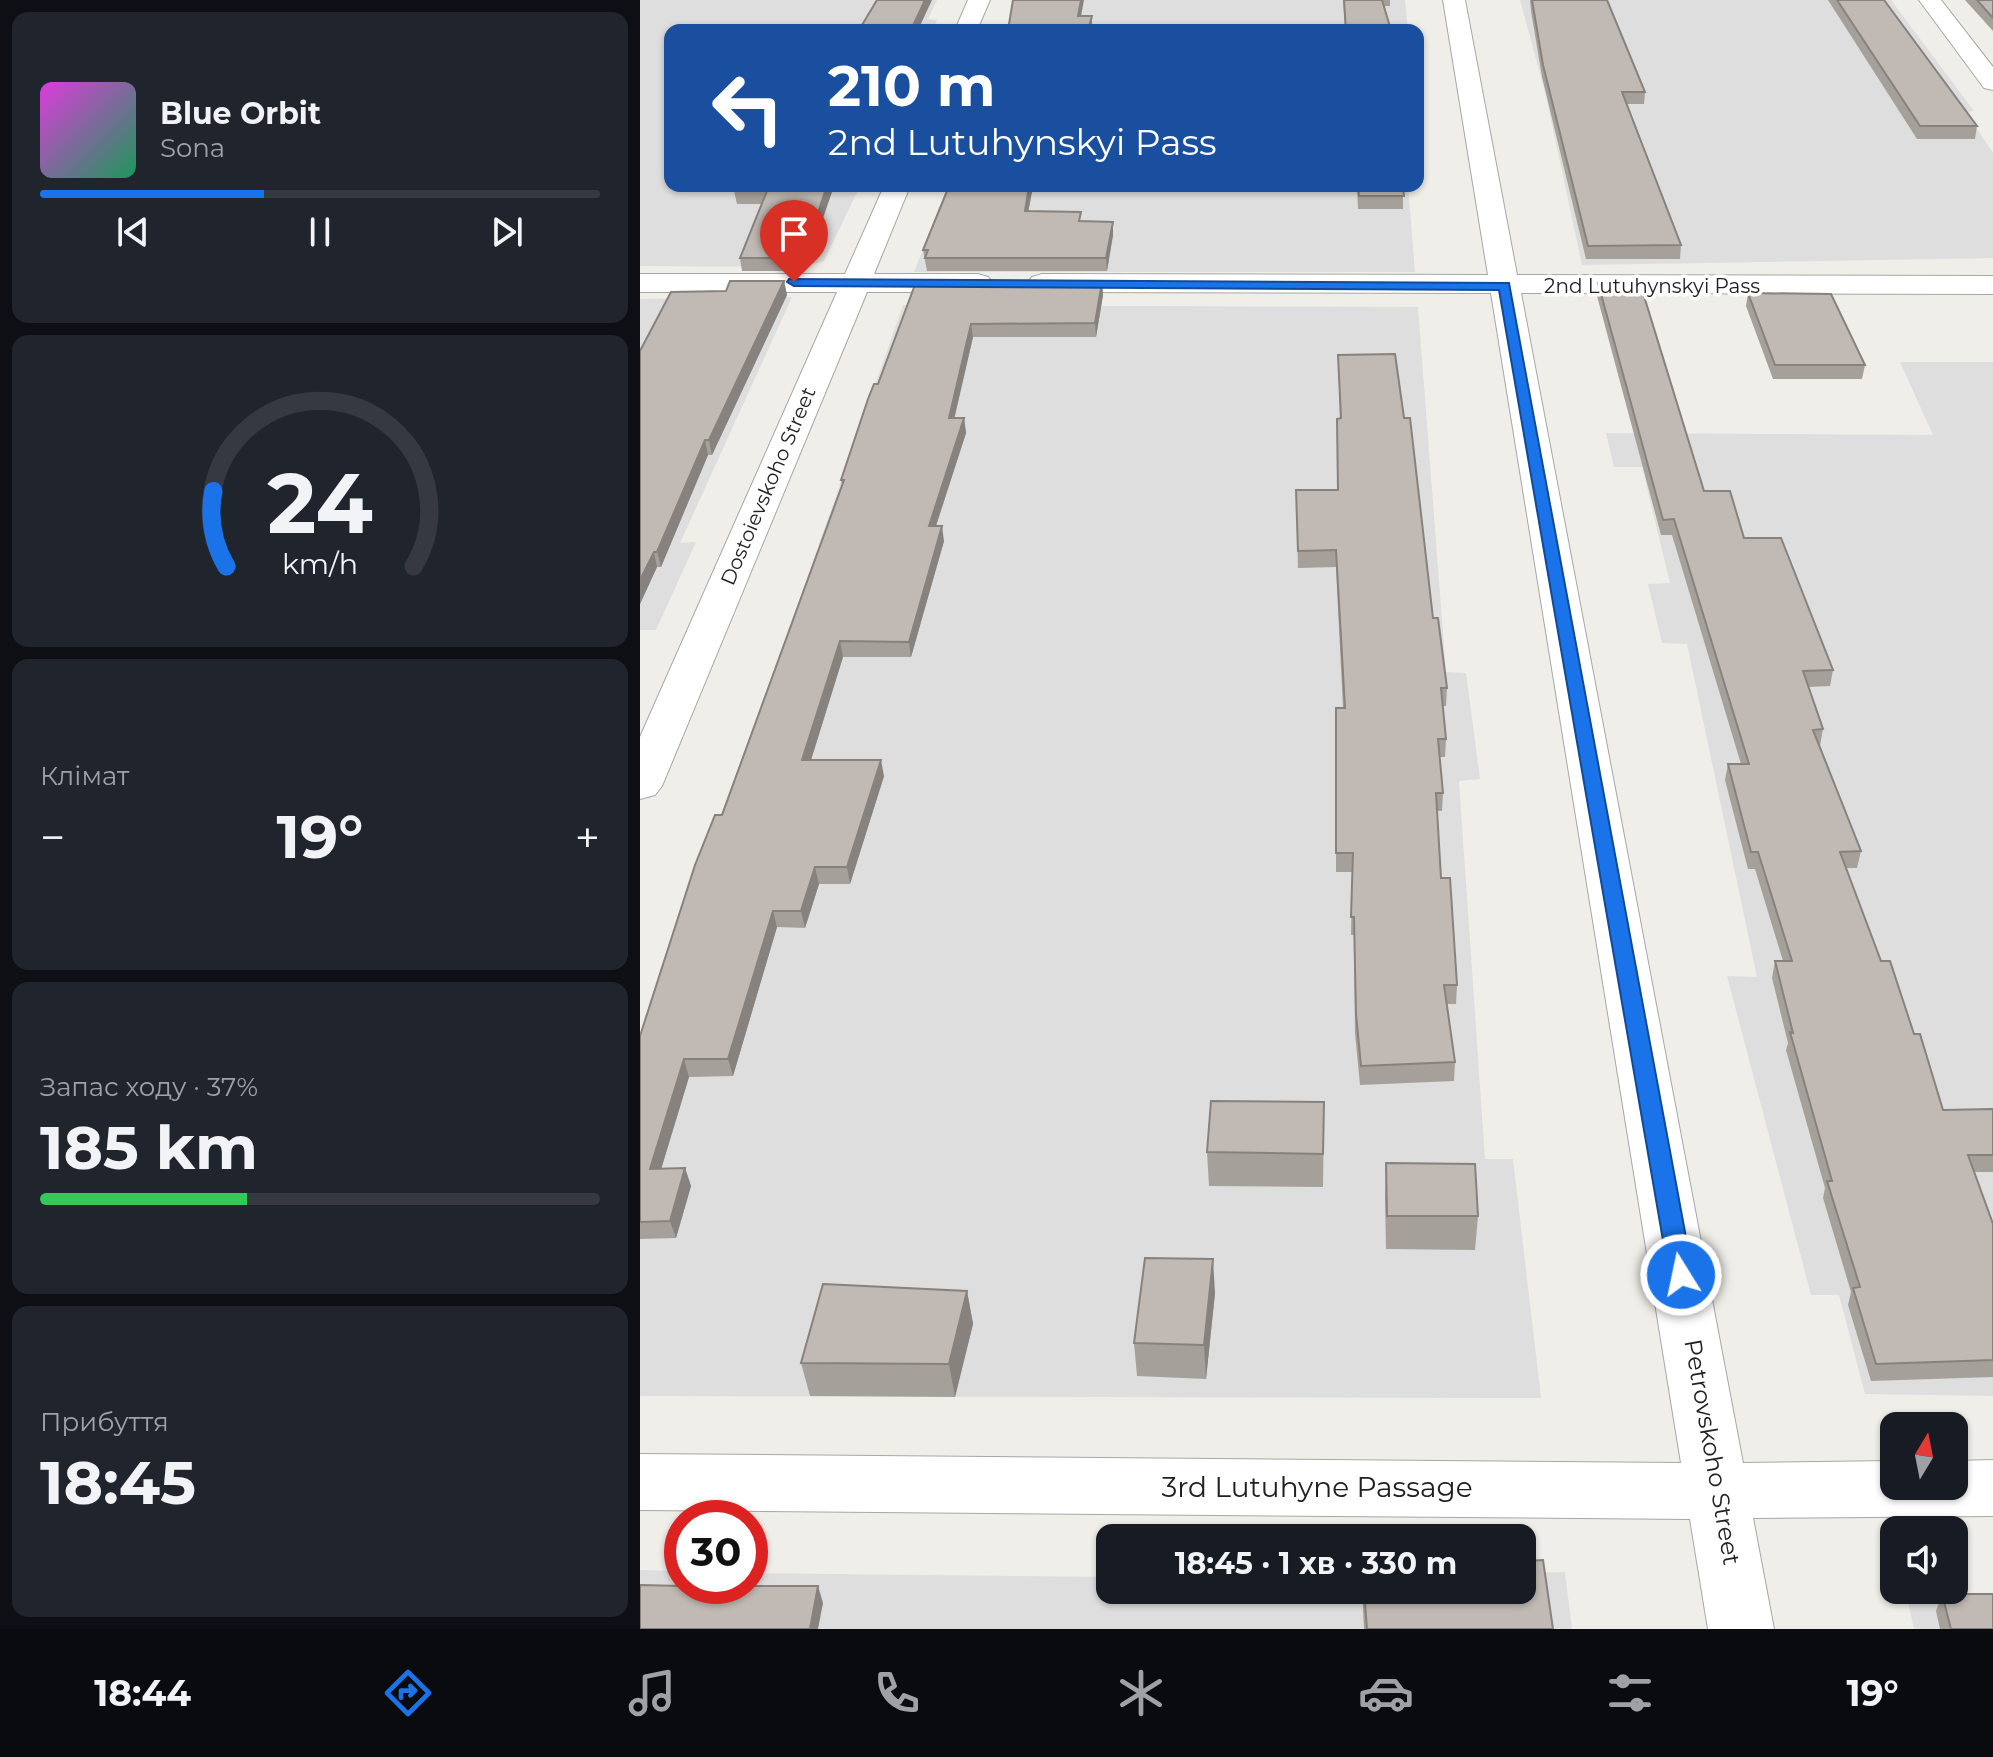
<!DOCTYPE html>
<html lang="uk">
<meta charset="utf-8">
<style>
:root{--surface:#171b24;--page:#20242c;--text:#f1f3f6;--muted:#9ea1a6;--line:#363941;--accent:#1a73e8}
body{margin:0;font-family:Montserrat,sans-serif;background:var(--page);color:var(--text);height:100vh;display:flex;flex-direction:column;font-size:30px;white-space:nowrap}
*{box-sizing:border-box;margin:0}
p{font-size:26px;color:var(--muted)}
.icon{flex:none;width:44px;height:44px;fill:none;stroke:currentColor;stroke-width:2;stroke-linecap:round;stroke-linejoin:round}
.map{position:relative;flex:1;overflow:hidden}
.details{display:flex;flex-direction:column;gap:12px;padding:12px;background:#0d0f14;width:640px}
.details>*{flex:none}
.banner{position:absolute;left:24px;top:24px;width:760px;height:168px;border-radius:16px;box-shadow:0 2px 6px #0004;background:#1a4fa0;color:#fff;overflow:hidden}
.needle{width:52px;rotate:10deg}
.buttons{position:absolute;left:1240px;top:1412px;display:grid;gap:16px}
.buttons a{display:grid;place-items:center;width:88px;height:88px;border-radius:16px;background:var(--surface);box-shadow:0 2px 6px #0004;font-size:40px}
.speed{position:absolute;left:24px;top:1500px;display:flex;gap:16px;font-size:40px;font-weight:700;text-align:center}
.speed>*{display:grid;place-content:center;width:104px;height:104px;border-radius:50%;background:var(--surface);box-shadow:0 2px 6px #0004;line-height:1}
.speed .limit{border:12px solid #d22;background:#fff;color:#111}
.pin{position:absolute;display:grid;place-items:center;width:68px;height:68px;color:#fff;margin:-82px -34px;border-radius:50% 50% 50% 0;rotate:-45deg;box-shadow:0 0 8px #0007}
.pin .icon{rotate:45deg}
.me{position:absolute;width:88px;margin:-44px;rotate:350deg;stroke-linejoin:round;filter:drop-shadow(0 0 6px #0008)}
.turn{display:flex;align-items:center;gap:28px;height:168px;padding:0 32px;font-size:36px}
.turn .icon{width:104px;height:104px;stroke-width:2.5}
.turn b{display:block;font-size:56px;line-height:68px}
.big{font-size:60px;font-weight:700;line-height:1.1}
.details .card{flex:1;display:flex;flex-direction:column;justify-content:center;gap:12px;min-width:0;padding:0 28px;border-radius:16px;background:var(--page)}
.details .dial{align-items:center;gap:0}
.dial svg{height:208px;overflow:visible;fill:none;stroke:var(--line);stroke-width:7;stroke-linecap:round;text-anchor:middle}
.dial text{fill:var(--text);stroke:none}
.song{display:flex;align-items:center;gap:24px}
.cover{width:96px;height:96px;border-radius:12px;background:linear-gradient(135deg,hsl(300 70% 55%),hsl(150 70% 35%))}
.played{height:8px;border-radius:4px;background:linear-gradient(90deg,var(--accent) 40%,var(--line) 40%)}
.keys{display:flex;justify-content:space-around;direction:ltr}
.heat{display:flex;justify-content:space-between;align-items:center;font-size:44px;direction:ltr}
.charge{height:12px;border-radius:6px;background:linear-gradient(90deg,#34c759 37%,var(--line) 0)}
.trip{position:absolute;left:456px;top:1524px;width:440px;height:80px;border-radius:16px;background:var(--surface);box-shadow:0 2px 6px #0004;font-weight:700;line-height:80px;text-align:center}
.menu{display:flex;height:128px;justify-content:space-around;align-items:center;background:#090b0e;color:var(--muted)}
.menu .icon{width:56px;height:56px}
.menu .on{color:var(--accent)}
.menu b{font-size:36px;color:var(--text)}
main{display:flex;flex:1;min-height:0}
.map>svg:first-child{display:block}
.residential{fill:#dedede}
.lines{fill:none;stroke-linecap:round;stroke-linejoin:round}
.minor-casing{stroke:#a7a7a7;stroke-width:2}
.minor{fill:#fff;fill-rule:evenodd}
.wall{fill:#a6a09b}
.shaded-wall{fill:#87827e}
.building{fill:#c1bab4;stroke:#87827e;stroke-width:2}
.route{fill:#1a73e8;stroke:#114b97;stroke-width:2}
.labels{text-anchor:middle;stroke-width:7;stroke-linejoin:round;paint-order:stroke}
.far-street-label{font-size:20px;fill:#202020;stroke:#fff}
.street-label{font-size:24px;fill:#202020;stroke:#fff}
.near-street-label{font-size:28px;fill:#202020;stroke:#fff}
</style>
<main>
<section class="details">
<div class="card">
<div class="song"><i class="cover"></i><div><b>Blue Orbit</b><p>Sona</p></div></div>
<div class="played"></div>
<div class="keys"><svg class="icon" aria-label="previous" viewBox="0 0 24 24"><path d="M18 5L8 12l10 7zM5 5v14"/></svg><svg class="icon" aria-label="pause" viewBox="0 0 24 24"><path d="M8 5v14M16 5v14"/></svg><svg class="icon" aria-label="next" viewBox="0 0 24 24"><path d="M6 5l10 7-10 7zM19 5v14"/></svg></div>
</div>
<div class="card dial"><svg viewBox="0 0 100 80">
<path d="M14 69A42 42 0 1 1 86 69"/>
<path d="M14 69A42 42 0 0 1 9 40" stroke="#1a73e8"/>
<text x="50" y="56" font-size="32" font-weight="700">24</text>
<text x="50" y="72" font-size="11">km/h</text>
</svg></div>
<div class="card"><p>Клімат</p>
<div class="heat"><a>−</a><b class="big">19°</b><a>+</a></div>
</div>
<div class="card"><p>Запас ходу · 37%</p><b class="big">185 km</b><div class="charge"></div></div>
<div class="card"><p>Прибуття</p><b class="big">18:45</b></div>
</section>
<div class="map">
<svg width="1353" height="1629" viewBox="0 0 1353 1629">
<rect width="100%" height="100%" fill="#f0eee8"/>
<!-- residential -->
<g class="residential">
<path d="M 0,0 L 297,0 L 288,19 L 297,20 L 293,30 L 30,30 L 30,186 L 220,186 L 184,261 L 162,267 L 0,266 Z"/>
<path d="M 385,0 L 765,0 L 768,30 L 364,30 L 366,25 L 377,24 Z"/>
<path d="M 880,0 L 1251,0 L 1334,111 L 1326,112 L 1353,153 L 1353,258 L 942,265 L 905,92 Z"/>
<path d="M 308,186 L 768,186 L 775,272 L 274,272 Z"/>
<path d="M 152,297 L 40,543 L 56,542 L 16,630 L 0,630 L 0,299 Z"/>
<path d="M 263,305 L 778,307 L 806,672 L 826,673 L 840,779 L 819,781 L 845,1159 L 873,1159 L 901,1398 L 0,1396 L 0,1054 Z"/>
<path d="M 1260,362 L 1353,362 L 1353,1396 L 1225,1394 L 1199,1295 L 1171,1295 L 1087,976 L 1117,977 L 1047,644 L 1022,643 L 1008,584 L 1030,583 L 1002,467 L 974,467 L 966,433 L 1293,435 Z"/>
<path d="M 0,1570 L 42,1571 L 42,1586 L 110,1586 L 110,1573 L 470,1577 L 470,1590 L 882,1590 L 882,1573 L 925,1572 L 932,1629 L 0,1629 Z"/>
<path d="M 1266,1593 L 1353,1594 L 1353,1629 L 1274,1629 Z"/>
</g>
<g class="lines">
<defs>
<g id="minor">
<path d="M 328,0 L 350,0 L 337,30 L 315,30 Z"/>
<path d="M 803,0 L 825,0 L 877,275 L 1353,276 L 1353,294 L 881,293 L 1103,1463 L 1254,1461 L 1254,1486 L 1314,1486 L 1314,1461 L 1353,1460 L 1353,1516 L 1113,1518 L 1134,1629 L 1068,1629 L 1050,1519 L 0,1510 L 0,1454 L 1041,1463 L 851,293 L 402,292 L 392,289 L 387,283 L 392,277 L 402,274 L 848,275 Z"/>
<path d="M 1279,0 L 1301,0 L 1353,67 L 1353,90 L 1344,88 Z"/>
<path d="M 244,186 L 270,186 L 234,274 L 338,274 L 348,277 L 353,283 L 348,289 L 338,292 L 227,292 L 22,786 L 15,795 L 0,799 L 0,737 L 197,292 L 0,292 L 0,274 L 205,274 Z"/>
</g>
</defs>
<!-- minor casing -->
<use href="#minor" class="minor-casing"/>
<!-- minor -->
<use href="#minor" class="minor"/>
</g>
<!-- wall -->
<g class="wall">
<path d="M 703,0 L 750,0 L 750,6 L 744,6 L 751,30 L 705,30 Z"/>
<path d="M 890,0 L 967,0 L 1005,92 L 1004,104 L 986,104 L 1041,245 L 1040,259 L 946,259 L 902,77 L 891,11 Z"/>
<path d="M 1188,0 L 1244,0 L 1337,126 L 1335,139 L 1277,139 Z"/>
<path d="M 1325,0 L 1353,0 L 1353,31 Z"/>
<path d="M 194,186 L 169,258 L 163,258 L 157,271 L 102,271 L 100,258 L 122,204 L 97,204 L 94,191 Z"/>
<path d="M 393,186 L 388,212 L 442,221 L 473,222 L 473,235 L 467,271 L 287,271 L 283,250 Z"/>
<path d="M 717,186 L 763,186 L 763,209 L 718,209 Z"/>
<path d="M 144,281 L 147,295 L 72,455 L 68,455 L 21,567 L 17,567 L 0,604 L 0,351 L 86,291 Z"/>
<path d="M 276,282 L 462,282 L 463,295 L 456,337 L 333,337 L 314,418 L 324,418 L 326,433 L 296,526 L 304,541 L 271,657 L 203,657 L 171,760 L 244,776 L 210,884 L 179,884 L 165,928 L 137,927 L 93,1076 L 49,1077 L 21,1169 L 45,1168 L 51,1186 L 36,1238 L 0,1239 L 0,1036 L 202,486 L 201,480 Z"/>
<path d="M 958,283 L 1064,491 L 1104,538 L 1193,670 L 1190,686 L 1168,687 L 1183,729 L 1180,746 L 1221,851 L 1217,868 L 1206,868 L 1241,961 L 1274,1034 L 1303,1110 L 1353,1109 L 1353,1172 L 1334,1172 L 1353,1224 L 1353,1377 L 1231,1381 L 1208,1305 L 1211,1292 L 1183,1198 L 1185,1188 L 1146,1050 L 1148,1043 L 1132,978 L 1135,961 L 1143,961 L 1115,869 L 1108,869 L 1085,780 L 1088,764 L 1101,764 L 1032,535 L 1021,535 L 957,296 Z"/>
<path d="M 1108,293 L 1225,365 L 1222,379 L 1133,379 L 1106,306 Z"/>
<path d="M 698,355 L 793,618 L 807,688 L 806,706 L 803,706 L 806,739 L 805,757 L 799,757 L 803,793 L 802,811 L 797,811 L 801,878 L 817,985 L 816,1004 L 807,1004 L 815,1062 L 814,1081 L 720,1085 L 715,1033 L 714,935 L 711,935 L 712,872 L 696,872 L 696,708 L 703,708 L 696,567 L 658,568 L 656,490 L 698,490 L 700,418 Z"/>
<path d="M 684,1102 L 683,1187 L 569,1186 L 567,1152 Z"/>
<path d="M 746,1163 L 838,1216 L 835,1250 L 746,1249 L 745,1197 Z"/>
<path d="M 327,1291 L 333,1324 L 315,1397 L 170,1396 L 161,1363 Z"/>
<path d="M 575,1293 L 566,1379 L 497,1376 L 494,1343 Z"/>
<path d="M 722,1590 L 882,1590 L 913,1629 L 724,1629 Z"/>
<path d="M 1302,1594 L 1353,1629 L 1300,1629 L 1296,1611 Z"/>
</g>
<!-- shaded-wall -->
<g class="shaded-wall">
<path d="M 285,0 L 292,0 L 278,30 L 271,30 Z"/>
<path d="M 441,0 L 444,0 L 439,27 L 438,16 Z"/>
<path d="M 452,16 L 452,30 L 448,30 Z"/>
<path d="M 187,186 L 194,186 L 169,258 L 167,245 Z"/>
<path d="M 389,186 L 393,186 L 386,224 L 385,211 Z"/>
<path d="M 473,222 L 473,235 L 467,271 L 466,258 Z"/>
<path d="M 161,245 L 163,258 L 157,271 L 155,258 Z"/>
<path d="M 144,281 L 147,295 L 72,455 L 69,440 Z"/>
<path d="M 462,282 L 463,295 L 456,337 L 455,323 Z"/>
<path d="M 331,324 L 333,337 L 311,433 L 309,418 Z"/>
<path d="M 324,418 L 326,433 L 291,541 L 289,526 Z"/>
<path d="M 65,440 L 68,455 L 21,567 L 17,552 Z"/>
<path d="M 302,526 L 304,541 L 271,657 L 269,642 Z"/>
<path d="M 14,552 L 17,567 L 0,604 L 0,580 Z"/>
<path d="M 200,641 L 203,657 L 166,776 L 162,760 Z"/>
<path d="M 241,760 L 244,776 L 210,884 L 207,867 Z"/>
<path d="M 175,867 L 179,884 L 165,928 L 161,911 Z"/>
<path d="M 133,911 L 137,927 L 93,1076 L 88,1059 Z"/>
<path d="M 44,1059 L 49,1077 L 16,1186 L 10,1169 Z"/>
<path d="M 45,1168 L 51,1186 L 36,1238 L 30,1221 Z"/>
<path d="M 573,1259 L 575,1293 L 566,1379 L 564,1345 Z"/>
<path d="M 327,1291 L 333,1324 L 315,1397 L 309,1364 Z"/>
<path d="M 178,1586 L 183,1603 L 178,1629 L 170,1629 Z"/>
</g>
<!-- building -->
<g class="building">
<path d="M 237,0 L 285,0 L 271,30 L 219,30 Z"/>
<path d="M 373,0 L 441,0 L 438,16 L 452,16 L 448,30 L 368,30 Z"/>
<path d="M 704,0 L 742,0 L 751,30 L 706,30 Z"/>
<path d="M 892,0 L 967,0 L 1005,92 L 982,92 L 1041,245 L 948,246 L 903,65 Z"/>
<path d="M 1197,0 L 1244,0 L 1337,126 L 1280,126 Z"/>
<path d="M 1337,0 L 1353,0 L 1353,18 Z"/>
<path d="M 97,186 L 187,186 L 167,245 L 161,245 L 155,258 L 100,258 L 127,191 L 94,191 Z"/>
<path d="M 309,186 L 389,186 L 385,211 L 441,212 L 439,221 L 473,222 L 466,258 L 285,258 L 288,250 L 283,250 Z"/>
<path d="M 718,186 L 763,186 L 764,196 L 719,196 Z"/>
<path d="M 90,281 L 144,281 L 69,440 L 65,440 L 17,552 L 14,552 L 0,580 L 0,351 L 31,292 L 86,291 Z"/>
<path d="M 276,282 L 462,282 L 455,323 L 331,324 L 309,418 L 324,418 L 289,526 L 302,526 L 269,642 L 200,641 L 162,760 L 241,760 L 207,867 L 175,867 L 161,911 L 133,911 L 88,1059 L 44,1059 L 10,1169 L 45,1168 L 30,1221 L 0,1222 L 0,1036 L 55,865 L 75,815 L 82,815 L 204,480 L 201,480 L 228,399 L 234,384 L 238,384 Z"/>
<path d="M 958,283 L 1000,283 L 1064,491 L 1090,491 L 1104,538 L 1141,538 L 1193,670 L 1163,671 L 1183,729 L 1173,730 L 1221,851 L 1200,852 L 1241,961 L 1250,961 L 1274,1034 L 1280,1034 L 1303,1110 L 1353,1109 L 1353,1155 L 1328,1155 L 1353,1224 L 1353,1360 L 1236,1364 L 1213,1288 L 1220,1287 L 1187,1181 L 1192,1181 L 1150,1032 L 1153,1033 L 1135,961 L 1152,961 L 1118,852 L 1111,852 L 1088,764 L 1109,764 L 1034,519 L 1023,520 Z"/>
<path d="M 1108,293 L 1191,294 L 1225,365 L 1135,365 Z"/>
<path d="M 755,354 L 764,418 L 770,418 L 793,618 L 798,618 L 807,688 L 801,688 L 806,739 L 798,739 L 803,793 L 796,793 L 801,878 L 810,878 L 817,985 L 804,985 L 815,1062 L 721,1066 L 716,1014 L 714,917 L 711,917 L 713,853 L 696,853 L 696,708 L 705,708 L 696,550 L 658,551 L 656,490 L 698,490 L 697,419 L 701,418 L 698,355 Z"/>
<path d="M 571,1101 L 684,1102 L 683,1154 L 567,1152 Z"/>
<path d="M 746,1163 L 835,1164 L 838,1216 L 747,1216 Z"/>
<path d="M 505,1258 L 573,1259 L 564,1345 L 494,1343 Z"/>
<path d="M 183,1284 L 327,1291 L 309,1364 L 161,1363 Z"/>
<path d="M 903,1560 L 913,1629 L 727,1629 L 724,1590 L 882,1590 L 882,1561 Z"/>
<path d="M 0,1585 L 42,1586 L 178,1586 L 170,1629 L 0,1629 Z"/>
<path d="M 1302,1594 L 1353,1594 L 1353,1629 L 1311,1629 Z"/>
</g>
<!-- route -->
<path class="route" d="M 149,279 L 869,283 L 1053,1275 L 1049,1282 L 1033,1282 L 1029,1275 L 859,290 L 154,286 L 147,282 Z"/>
<g class="labels">
<!-- far-street labels -->
<g class="far-street-label">
<text x="1012" y="293">2nd Lutuhynskyi Pass</text>
<text transform="translate(128 486) rotate(-67)" y="7">Dostoievskoho Street</text>
</g>
<!-- street labels -->
<g class="street-label">
<text transform="translate(1072 1452) rotate(80)" y="8">Petrovskoho Street</text>
</g>
<!-- near-street labels -->
<g class="near-street-label">
<text x="677" y="1497">3rd Lutuhyne Passage</text>
</g>
</g>
</svg>
<div class="buttons">
<a><svg class="needle" viewBox="-14 -14 28 28"><path d="M0-13l5 13h-10z" fill="#e53935"/><path d="M0 13l5-13h-10z" fill="#9ea1a6"/></svg></a>
<a><svg class="icon" aria-label="sound" viewBox="0 0 24 24"><path d="M4 9h4l5-4v14l-5-4H4zM17 9q2 3 0 6"/></svg></a>
</div>
<div class="speed"><div class="limit">30</div></div>
<div class="pin" style="left:154px;top:282px;background:#d93025"><svg class="icon" aria-label="arrive" viewBox="0 0 24 24"><path d="M6 21V4h12l-3 4 3 4H6"/></svg></div>
<svg class="me" style="left:1041px;top:1275px" viewBox="-20 -20 40 40"><circle r="17" fill="#1a73e8" stroke="#fff" stroke-width="3"/><path d="M0-11L8 9 0 5-8 9z" fill="#fff"/></svg>
<div class="trip">18:45 · 1 хв · 330 m</div>
<div class="banner">
<div class="turn"><svg class="icon" aria-label="left" viewBox="0 0 24 24"><path d="M17 20v-9H6M10 6l-5 5 5 5"/></svg><div><b>210 m</b>2nd Lutuhynskyi Pass</div></div>
</div>
</div>
</main>
<nav class="menu">
<b>18:44</b>
<svg class="icon on" aria-label="directions" viewBox="0 0 24 24"><path d="M12 3l9 9-9 9-9-9zM9 14v-3h6M13 9l2 2-2 2"/></svg>
<svg class="icon" aria-label="music" viewBox="0 0 24 24"><path d="M9 18V5l10-2v13"/><circle cx="6" cy="18" r="3"/><circle cx="16" cy="16" r="3"/></svg>
<svg class="icon" aria-label="phone" viewBox="0 0 24 24"><path d="M5 4h4l2 5-3 2q2 4 5 5l2-3 5 2v4C11 20 4 13 5 4z"/></svg>
<svg class="icon" aria-label="climate" viewBox="0 0 24 24"><path d="M12 3v18M4 7l16 10M4 17L20 7"/></svg>
<svg class="icon" aria-label="car" viewBox="0 0 24 24"><path d="M5 17H2v-5l4-1 3-4h7l3 4 3 1v5h-3M9 17h6M6 11h13"/><circle cx="7" cy="17" r="2"/><circle cx="17" cy="17" r="2"/></svg>
<svg class="icon" aria-label="filters" viewBox="0 0 24 24"><path d="M4 7h16M4 17h16"/><circle cx="9" cy="7" r="2"/><circle cx="15" cy="17" r="2"/></svg>
<b>19°</b>
</nav>
